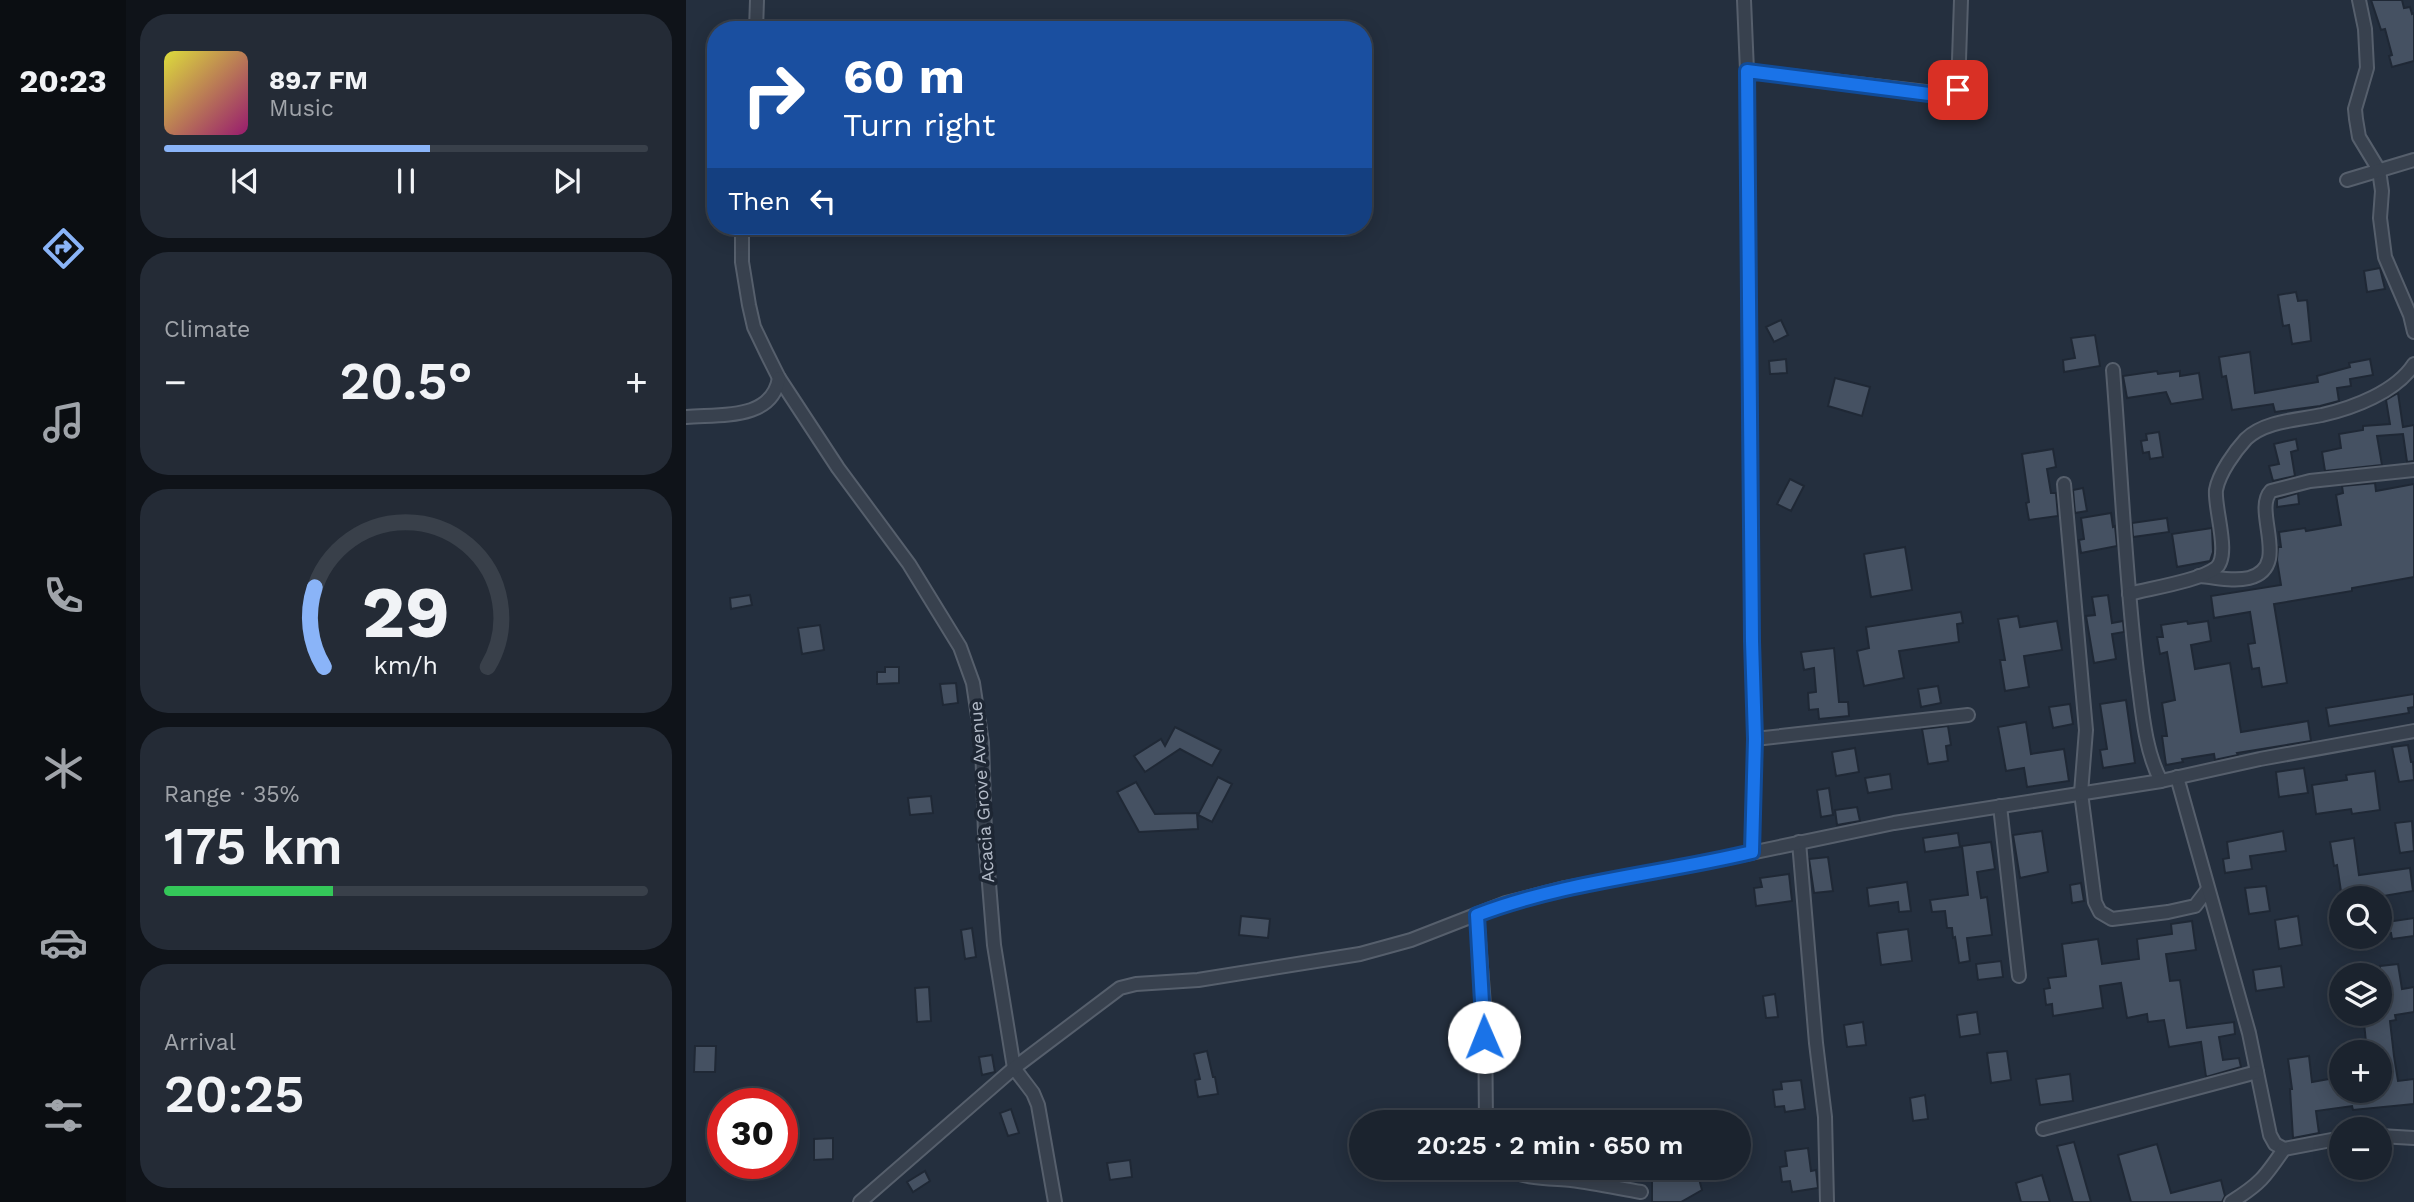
<!DOCTYPE html>
<meta charset="utf-8">
<style>
:root{--surface:#1b232e;--page:#242b36;--text:#f1f3f6;--muted:#a0a4aa;--line:#39404a;--accent:#8ab4f8}
body{margin:0;font-family:"Work Sans",sans-serif;background:var(--page);color:var(--text);height:100vh;display:flex;flex-direction:column;font-size:26px;white-space:nowrap}
*{box-sizing:border-box;margin:0}
p{font-size:23px;color:var(--muted)}
.icon{flex:none;width:38px;height:38px;fill:none;stroke:currentColor;stroke-width:2;stroke-linecap:round;stroke-linejoin:round}
.map{position:relative;flex:1;overflow:hidden}
.panel{display:flex;flex-direction:column;gap:14px;padding:14px;background:#0f1319;width:560px}
.panel>*{flex:none}
.hud{position:absolute;left:21px;top:21px;width:665px;height:214px;border-radius:28px;box-shadow:0 4px 18px #0003,0 0 0 2px var(--line);background:#1a4fa0;color:#fff;overflow:hidden}
.fabs{position:absolute;left:1643px;top:886px;display:grid;gap:14px}
.fabs a{display:grid;place-items:center;width:63px;height:63px;border-radius:50%;background:var(--surface);box-shadow:0 4px 18px #0003,0 0 0 2px var(--line);font-size:35px}
.speed{position:absolute;left:21px;top:1088px;display:flex;gap:14px;font-size:35px;font-weight:700;text-align:center}
.speed>*{display:grid;place-content:center;width:91px;height:91px;border-radius:50%;background:var(--surface);box-shadow:0 4px 18px #0003,0 0 0 2px var(--line);line-height:1}
.speed .limit{border:10px solid #d22;background:#fff;color:#111}
.pin{position:absolute;display:grid;place-items:center;width:60px;height:60px;color:#fff;margin:-30px;border-radius:14px;box-shadow:0 4px 10px #0006}
.me{position:absolute;width:77px;margin:-38px;rotate:359deg;stroke-linejoin:round;filter:drop-shadow(0 0 5px #0008)}
.turn{display:flex;align-items:center;gap:24px;height:147px;padding:0 21px;font-size:32px}
.turn .icon{width:91px;height:91px;stroke-width:2.5}
.turn b{display:block;font-size:49px;line-height:60px}
.then{display:flex;align-items:center;height:66px;padding:0 21px;background:#0003;gap:14px;font-size:26px}
.big{font-size:52px;font-weight:600;line-height:1.1}
.panel .card{flex:1;display:flex;flex-direction:column;justify-content:center;gap:10px;min-width:0;padding:0 24px;border-radius:28px;background:var(--page)}
.panel .dial{align-items:center;gap:0}
.dial svg{height:182px;overflow:visible;fill:none;stroke:var(--line);stroke-width:7;stroke-linecap:round;text-anchor:middle}
.dial text{fill:var(--text);stroke:none}
.song{display:flex;align-items:center;gap:21px}
.cover{width:84px;height:84px;border-radius:10px;background:linear-gradient(135deg,hsl(60 70% 55%),hsl(320 70% 35%))}
.played{height:7px;border-radius:4px;background:linear-gradient(90deg,var(--accent) 55%,var(--line) 55%)}
.keys{display:flex;justify-content:space-around;direction:ltr}
.heat{display:flex;justify-content:space-between;align-items:center;font-size:38px;direction:ltr}
.charge{height:10px;border-radius:5px;background:linear-gradient(90deg,#34c759 35%,var(--line) 0)}
.trip{position:absolute;left:663px;top:1110px;width:402px;height:70px;border-radius:35px;background:var(--surface);box-shadow:0 4px 18px #0003,0 0 0 2px var(--line);font-weight:600;line-height:70px;text-align:center}
main{display:flex;flex:1;min-height:0}
.menu{display:flex;flex-direction:column;width:126px;justify-content:space-around;align-items:center;background:#0b0e12;color:var(--muted)}
.menu .icon{width:49px;height:49px}
.menu .on{color:var(--accent)}
.menu b{font-size:32px;color:var(--text)}
.map>svg:first-child{display:block}
.building{fill:#455162;stroke:#1f2835;stroke-width:2}
.lines{fill:none;stroke-linecap:round;stroke-linejoin:round}
.street-casing{stroke:#565f6c;stroke-width:16}
.street{stroke:#38414e;stroke-width:12}
.route-casing{stroke:#114b97;stroke-width:18}
.route{stroke:#1a73e8;stroke-width:12}
.labels{text-anchor:middle;stroke-width:7;stroke-linejoin:round;paint-order:stroke}
.street-label{font-size:18px;fill:#b4bcc9;stroke:#1d2633}
</style>
<main>
<nav class="menu">
<b>20:23</b>
<svg class="icon on" aria-label="directions" viewBox="0 0 24 24"><path d="M12 3l9 9-9 9-9-9zM9 14v-3h6M13 9l2 2-2 2"/></svg>
<svg class="icon" aria-label="music" viewBox="0 0 24 24"><path d="M9 18V5l10-2v13"/><circle cx="6" cy="18" r="3"/><circle cx="16" cy="16" r="3"/></svg>
<svg class="icon" aria-label="phone" viewBox="0 0 24 24"><path d="M5 4h4l2 5-3 2q2 4 5 5l2-3 5 2v4C11 20 4 13 5 4z"/></svg>
<svg class="icon" aria-label="climate" viewBox="0 0 24 24"><path d="M12 3v18M4 7l16 10M4 17L20 7"/></svg>
<svg class="icon" aria-label="car" viewBox="0 0 24 24"><path d="M5 17H2v-5l4-1 3-4h7l3 4 3 1v5h-3M9 17h6M6 11h13"/><circle cx="7" cy="17" r="2"/><circle cx="17" cy="17" r="2"/></svg>
<svg class="icon" aria-label="filters" viewBox="0 0 24 24"><path d="M4 7h16M4 17h16"/><circle cx="9" cy="7" r="2"/><circle cx="15" cy="17" r="2"/></svg>
</nav>
<section class="panel">
<div class="card">
<div class="song"><i class="cover"></i><div><b>89.7 FM</b><p>Music</p></div></div>
<div class="played"></div>
<div class="keys"><svg class="icon" aria-label="previous" viewBox="0 0 24 24"><path d="M18 5L8 12l10 7zM5 5v14"/></svg><svg class="icon" aria-label="pause" viewBox="0 0 24 24"><path d="M8 5v14M16 5v14"/></svg><svg class="icon" aria-label="next" viewBox="0 0 24 24"><path d="M6 5l10 7-10 7zM19 5v14"/></svg></div>
</div>
<div class="card"><p>Climate</p>
<div class="heat"><a>−</a><b class="big">20.5°</b><a>+</a></div>
</div>
<div class="card dial"><svg viewBox="0 0 100 80">
<path d="M14 69A42 42 0 1 1 86 69"/>
<path d="M14 69A42 42 0 0 1 10 34" stroke="#8ab4f8"/>
<text x="50" y="56" font-size="32" font-weight="700">29</text>
<text x="50" y="72" font-size="11">km/h</text>
</svg></div>
<div class="card"><p>Range · 35%</p><b class="big">175 km</b><div class="charge"></div></div>
<div class="card"><p>Arrival</p><b class="big">20:25</b></div>
</section>
<div class="map">
<svg width="1728" height="1202" viewBox="0 0 1728 1202">
<rect width="100%" height="100%" fill="#242f3e"/>
<!-- building -->
<g class="building">
<path d="M 1685,0 L 1716,0 L 1718,8 L 1724,7 L 1726,14 L 1728,13 L 1728,61 L 1706,67 L 1703,56 L 1706,55 L 1699,29 L 1695,30 Z"/>
<path d="M 1694,268 L 1699,289 L 1681,292 L 1678,271 Z"/>
<path d="M 1610,292 L 1612,301 L 1621,300 L 1625,341 L 1606,344 L 1603,325 L 1597,326 L 1592,295 Z"/>
<path d="M 1095,320 L 1102,335 L 1088,342 L 1080,327 Z"/>
<path d="M 1409,335 L 1414,366 L 1378,372 L 1377,360 L 1389,358 L 1385,338 Z"/>
<path d="M 1564,352 L 1569,393 L 1632,382 L 1631,376 L 1664,367 L 1663,363 L 1684,359 L 1687,375 L 1664,379 L 1665,386 L 1651,388 L 1653,401 L 1634,406 L 1589,412 L 1587,404 L 1546,410 L 1540,376 L 1536,377 L 1533,357 Z"/>
<path d="M 1100,359 L 1101,373 L 1084,374 L 1083,361 Z"/>
<path d="M 1471,371 L 1472,374 L 1494,371 L 1494,376 L 1513,373 L 1517,399 L 1485,404 L 1480,392 L 1441,398 L 1437,376 Z"/>
<path d="M 1149,378 L 1184,387 L 1176,416 L 1142,406 Z"/>
<path d="M 1712,393 L 1717,427 L 1728,425 L 1728,461 L 1721,462 L 1717,434 L 1691,436 L 1696,465 L 1639,471 L 1636,452 L 1655,448 L 1653,434 L 1677,430 L 1677,426 L 1704,424 L 1700,400 Z"/>
<path d="M 1473,432 L 1477,457 L 1464,459 L 1463,452 L 1457,453 L 1455,441 L 1461,440 L 1460,434 Z"/>
<path d="M 1610,439 L 1612,450 L 1605,452 L 1609,476 L 1587,481 L 1583,466 L 1593,464 L 1588,444 Z"/>
<path d="M 1367,449 L 1370,467 L 1361,469 L 1365,493 L 1370,493 L 1372,516 L 1343,520 L 1340,503 L 1343,502 L 1336,454 Z"/>
<path d="M 1104,479 L 1118,486 L 1105,511 L 1091,504 Z"/>
<path d="M 1689,483 L 1690,491 L 1728,484 L 1728,577 L 1666,588 L 1666,591 L 1588,604 L 1601,683 L 1576,687 L 1573,668 L 1566,669 L 1562,644 L 1569,643 L 1564,612 L 1528,618 L 1525,596 L 1595,585 L 1591,560 L 1592,547 L 1595,547 L 1593,532 L 1619,528 L 1620,531 L 1655,525 L 1650,495 L 1657,493 L 1656,486 Z"/>
<path d="M 1397,488 L 1401,511 L 1389,513 L 1387,490 Z"/>
<path d="M 1612,493 L 1613,504 L 1591,507 L 1591,499 Z"/>
<path d="M 1425,513 L 1427,527 L 1429,526 L 1431,546 L 1395,553 L 1393,540 L 1398,539 L 1395,518 Z"/>
<path d="M 1481,518 L 1483,532 L 1447,537 L 1446,523 Z"/>
<path d="M 1526,528 L 1527,552 L 1524,561 L 1491,567 L 1486,534 Z"/>
<path d="M 1219,547 L 1226,590 L 1185,597 L 1178,554 Z"/>
<path d="M 64,595 L 66,605 L 45,609 L 44,598 Z"/>
<path d="M 1422,595 L 1426,623 L 1437,621 L 1438,632 L 1426,634 L 1430,659 L 1408,663 L 1400,616 L 1409,615 L 1406,597 Z"/>
<path d="M 1275,612 L 1277,623 L 1271,624 L 1273,642 L 1213,651 L 1218,678 L 1178,686 L 1171,651 L 1183,648 L 1180,627 Z"/>
<path d="M 1332,616 L 1334,627 L 1371,621 L 1376,650 L 1338,656 L 1343,687 L 1319,691 L 1314,660 L 1319,660 L 1312,619 Z"/>
<path d="M 1501,621 L 1502,624 L 1522,621 L 1525,641 L 1505,645 L 1509,669 L 1544,663 L 1555,732 L 1622,721 L 1625,741 L 1551,753 L 1552,755 L 1533,759 L 1529,760 L 1528,754 L 1496,759 L 1497,762 L 1480,765 L 1476,736 L 1481,736 L 1476,703 L 1489,700 L 1481,652 L 1474,654 L 1471,637 L 1477,637 L 1475,625 Z"/>
<path d="M 134,625 L 138,650 L 116,654 L 112,628 Z"/>
<path d="M 1148,648 L 1153,702 L 1162,702 L 1163,716 L 1133,719 L 1132,709 L 1123,710 L 1122,693 L 1130,692 L 1128,668 L 1118,670 L 1115,652 Z"/>
<path d="M 199,667 L 213,667 L 213,683 L 191,684 L 191,672 L 199,672 Z"/>
<path d="M 270,683 L 272,703 L 257,705 L 254,684 Z"/>
<path d="M 1252,686 L 1255,703 L 1235,707 L 1232,689 Z"/>
<path d="M 1728,694 L 1728,707 L 1722,708 L 1723,713 L 1643,726 L 1640,708 Z"/>
<path d="M 1440,700 L 1449,763 L 1417,768 L 1414,750 L 1421,749 L 1414,704 Z"/>
<path d="M 1384,704 L 1387,724 L 1367,728 L 1363,707 Z"/>
<path d="M 1340,722 L 1345,754 L 1378,749 L 1383,781 L 1341,787 L 1338,768 L 1320,771 L 1312,727 Z"/>
<path d="M 1262,726 L 1265,745 L 1260,746 L 1262,761 L 1242,764 L 1236,729 Z"/>
<path d="M 489,727 L 535,750 L 526,766 L 494,749 L 459,772 L 448,756 L 475,739 L 479,746 Z"/>
<path d="M 1722,745 L 1725,762 L 1727,762 L 1728,780 L 1713,782 L 1706,747 Z"/>
<path d="M 1169,748 L 1173,772 L 1150,776 L 1146,752 Z"/>
<path d="M 1618,768 L 1622,793 L 1593,797 L 1590,772 Z"/>
<path d="M 1689,771 L 1694,810 L 1666,814 L 1665,809 L 1630,814 L 1626,785 L 1661,780 L 1660,775 Z"/>
<path d="M 1204,774 L 1206,789 L 1182,793 L 1179,778 Z"/>
<path d="M 532,777 L 546,784 L 526,822 L 512,815 Z"/>
<path d="M 450,782 L 469,814 L 511,813 L 512,829 L 453,832 L 431,792 Z"/>
<path d="M 1143,788 L 1147,815 L 1135,817 L 1131,790 Z"/>
<path d="M 245,796 L 247,813 L 224,815 L 222,798 Z"/>
<path d="M 1171,807 L 1174,821 L 1151,825 L 1149,810 Z"/>
<path d="M 1726,821 L 1728,851 L 1714,853 L 1709,823 Z"/>
<path d="M 1356,831 L 1362,872 L 1334,878 L 1327,835 Z"/>
<path d="M 1597,831 L 1600,851 L 1564,856 L 1566,869 L 1539,873 L 1537,859 L 1543,858 L 1541,842 Z"/>
<path d="M 1272,833 L 1274,847 L 1239,852 L 1237,838 Z"/>
<path d="M 1668,838 L 1673,875 L 1724,868 L 1727,891 L 1697,896 L 1697,898 L 1656,898 L 1651,865 L 1648,866 L 1644,842 Z"/>
<path d="M 1305,842 L 1309,869 L 1291,872 L 1295,898 L 1301,897 L 1306,935 L 1281,938 L 1284,961 L 1273,963 L 1269,937 L 1267,938 L 1266,928 L 1261,928 L 1259,911 L 1246,912 L 1244,900 L 1282,895 L 1276,846 Z"/>
<path d="M 1142,857 L 1147,891 L 1128,893 L 1123,859 Z"/>
<path d="M 1103,874 L 1106,901 L 1070,906 L 1068,888 L 1076,887 L 1074,878 Z"/>
<path d="M 1221,882 L 1225,911 L 1213,912 L 1212,902 L 1183,906 L 1181,888 Z"/>
<path d="M 1395,883 L 1398,901 L 1386,903 L 1384,885 Z"/>
<path d="M 1580,886 L 1584,911 L 1563,914 L 1559,888 Z"/>
<path d="M 555,916 L 584,919 L 582,938 L 553,935 Z"/>
<path d="M 1612,916 L 1616,945 L 1593,949 L 1589,920 Z"/>
<path d="M 1728,918 L 1728,936 L 1706,939 L 1705,933 L 1694,935 L 1694,923 Z"/>
<path d="M 1506,921 L 1510,950 L 1480,954 L 1484,981 L 1494,980 L 1501,1028 L 1548,1022 L 1549,1034 L 1533,1037 L 1537,1060 L 1553,1058 L 1555,1067 L 1520,1077 L 1515,1042 L 1483,1047 L 1478,1020 L 1462,1022 L 1461,1014 L 1441,1018 L 1435,983 L 1414,986 L 1417,1008 L 1367,1016 L 1366,1004 L 1360,1005 L 1358,989 L 1364,988 L 1362,978 L 1380,976 L 1376,944 L 1412,939 L 1416,964 L 1453,959 L 1451,939 L 1486,934 L 1485,924 Z"/>
<path d="M 286,928 L 290,957 L 279,959 L 275,930 Z"/>
<path d="M 1222,929 L 1226,961 L 1195,965 L 1191,933 Z"/>
<path d="M 1315,961 L 1317,977 L 1292,980 L 1290,964 Z"/>
<path d="M 1712,964 L 1716,989 L 1728,987 L 1728,1012 L 1709,1015 L 1710,1020 L 1704,1021 L 1708,1056 L 1712,1081 L 1728,1079 L 1728,1104 L 1667,1110 L 1666,1106 L 1630,1111 L 1633,1133 L 1607,1138 L 1604,1089 L 1606,1089 L 1602,1059 L 1623,1056 L 1626,1082 L 1654,1077 L 1656,1090 L 1694,1090 L 1694,1052 L 1681,1052 L 1677,1013 L 1694,1013 L 1694,966 Z"/>
<path d="M 1595,966 L 1598,987 L 1570,991 L 1567,970 Z"/>
<path d="M 243,987 L 245,1021 L 231,1022 L 229,988 Z"/>
<path d="M 1089,994 L 1092,1017 L 1080,1018 L 1077,996 Z"/>
<path d="M 1291,1012 L 1294,1034 L 1274,1037 L 1271,1015 Z"/>
<path d="M 1177,1022 L 1180,1045 L 1161,1047 L 1158,1025 Z"/>
<path d="M 9,1046 L 30,1046 L 29,1072 L 8,1072 Z"/>
<path d="M 521,1051 L 527,1077 L 529,1077 L 532,1094 L 512,1097 L 509,1080 L 514,1079 L 508,1054 Z"/>
<path d="M 1321,1051 L 1325,1080 L 1305,1083 L 1301,1053 Z"/>
<path d="M 306,1055 L 309,1072 L 296,1075 L 293,1057 Z"/>
<path d="M 1384,1074 L 1387,1101 L 1354,1105 L 1350,1079 Z"/>
<path d="M 1115,1080 L 1119,1109 L 1099,1112 L 1098,1106 L 1089,1107 L 1087,1090 L 1096,1089 L 1095,1082 Z"/>
<path d="M 1239,1095 L 1242,1119 L 1227,1121 L 1224,1098 Z"/>
<path d="M 325,1109 L 333,1133 L 322,1136 L 314,1113 Z"/>
<path d="M 147,1138 L 147,1159 L 128,1160 L 128,1139 Z"/>
<path d="M 1388,1142 L 1405,1202 L 1387,1202 L 1371,1146 Z"/>
<path d="M 1471,1144 L 1485,1193 L 1535,1180 L 1539,1196 L 1536,1202 L 1445,1202 L 1432,1155 Z"/>
<path d="M 1122,1148 L 1125,1171 L 1130,1170 L 1132,1188 L 1106,1192 L 1104,1181 L 1096,1182 L 1094,1167 L 1101,1166 L 1099,1151 Z"/>
<path d="M 444,1160 L 446,1177 L 424,1180 L 421,1163 Z"/>
<path d="M 989,1167 L 999,1167 L 1005,1178 L 1012,1175 L 1016,1190 L 995,1202 L 966,1202 L 966,1175 Z"/>
<path d="M 239,1171 L 244,1181 L 227,1192 L 221,1182 Z"/>
<path d="M 1356,1175 L 1364,1202 L 1335,1202 L 1330,1183 Z"/>
</g>
<g class="lines">
<defs>
<g id="street">
<path d="M 1058,0 L 1061,71 L 1066,641 L 1069,739 L 1066,852"/>
<path d="M 1673,0 L 1679,29 L 1681,68 L 1669,109 L 1670,119 L 1673,137 L 1693,170 L 1696,191 L 1694,218 L 1699,257 L 1724,315 L 1728,332"/>
<path d="M 70,30 L 71,0"/>
<path d="M 1061,71 L 1265,95 L 1272,90 L 1275,0"/>
<path d="M 1661,180 L 1728,160"/>
<path d="M 56,226 L 56,262 L 63,305 L 68,327 L 80,352 L 93,378 L 152,468 L 223,564 L 274,647 L 287,683 L 296,743 L 299,834 L 308,945 L 328,1068 L 347,1093 L 352,1105 L 369,1202"/>
<path d="M 1427,370 C 1435,470 1439,572 1451,672 C 1456,707 1458,749 1475,781"/>
<path d="M 0,417 C 33,414 86,421 93,378"/>
<path d="M 1378,484 L 1400,730 L 1395,793 L 1409,902 L 1414,912 L 1426,919 L 1482,912 L 1509,906 L 1522,889"/>
<path d="M 1513,576 C 1530,577 1546,582 1563,578 C 1606,567 1566,511 1585,491 L 1624,481 L 1728,470"/>
<path d="M 1443,594 C 1465,588 1513,581 1530,568 C 1545,556 1528,508 1530,490 C 1533,473 1549,451 1560,439 C 1579,421 1611,420 1636,415 C 1667,408 1710,392 1728,364"/>
<path d="M 1069,739 L 1282,715"/>
<path d="M 1491,777 L 1563,1033 L 1584,1135 L 1589,1144 L 1598,1149 L 1656,1138"/>
<path d="M 1314,806 L 1333,976"/>
<path d="M 1113,842 L 1130,1043 L 1139,1117 L 1141,1202"/>
<path d="M 791,915 L 799,1018 L 800,1122"/>
<path d="M 1357,1129 L 1571,1072"/>
<path d="M 1694,1136 L 1728,1138"/>
<path d="M 816,1167 C 838,1179 861,1178 885,1180 C 908,1183 932,1188 955,1192"/>
<path d="M 174,1202 L 328,1068 L 434,988 L 450,984 L 512,980 L 674,954 L 725,940 L 820,903 L 879,888 L 1031,860 L 1208,823 L 1475,781 L 1574,759 L 1728,731"/>
<path d="M 1545,1202 C 1574,1184 1579,1177 1598,1149"/>
</g>
</defs>
<!-- street casing -->
<use href="#street" class="street-casing"/>
<!-- street -->
<use href="#street" class="street"/>
</g>
<g class="lines">
<defs>
<path id="route" d="M 798,1037 L 791,915 C 880,881 975,874 1066,852 L 1069,739 L 1066,641 L 1061,71 L 1259,96 L 1269,93 L 1272,90"/>
</defs>
<!-- route casing -->
<use href="#route" class="route-casing"/>
<!-- route -->
<use href="#route" class="route"/>
</g>
<g class="labels">
<!-- street labels -->
<g class="street-label">
<text transform="translate(296 792) rotate(-94)" y="6">Acacia Grove Avenue</text>
</g>
</g>
</svg>
<div class="fabs">
<a><svg class="icon" aria-label="search" viewBox="0 0 24 24"><circle cx="10" cy="10" r="6"/><path d="M15 15l6 6"/></svg></a>
<a><svg class="icon" aria-label="layers" viewBox="0 0 24 24"><path d="M12 4l9 5-9 5-9-5zM3 14l9 5 9-5"/></svg></a>
<a>+</a>
<a>−</a>
</div>
<div class="speed"><div class="limit">30</div></div>
<div class="pin" style="left:1272px;top:90px;background:#d93025"><svg class="icon" aria-label="arrive" viewBox="0 0 24 24"><path d="M6 21V4h12l-3 4 3 4H6"/></svg></div>
<svg class="me" style="left:798px;top:1037px" viewBox="-20 -20 40 40"><circle r="19" fill="#fff"/><path d="M0-13L10 11 0 6-10 11z" fill="#1a73e8"/></svg>
<div class="trip">20:25 · 2 min · 650 m</div>
<div class="hud">
<div class="turn"><svg class="icon" aria-label="right" viewBox="0 0 24 24"><path d="M7 20v-9h11M14 6l5 5-5 5"/></svg><div><b>60 m</b>Turn right</div></div>
<div class="then">Then<svg class="icon" aria-label="left" viewBox="0 0 24 24"><path d="M17 20v-9H6M10 6l-5 5 5 5"/></svg></div>
</div>
</div>
</main>
